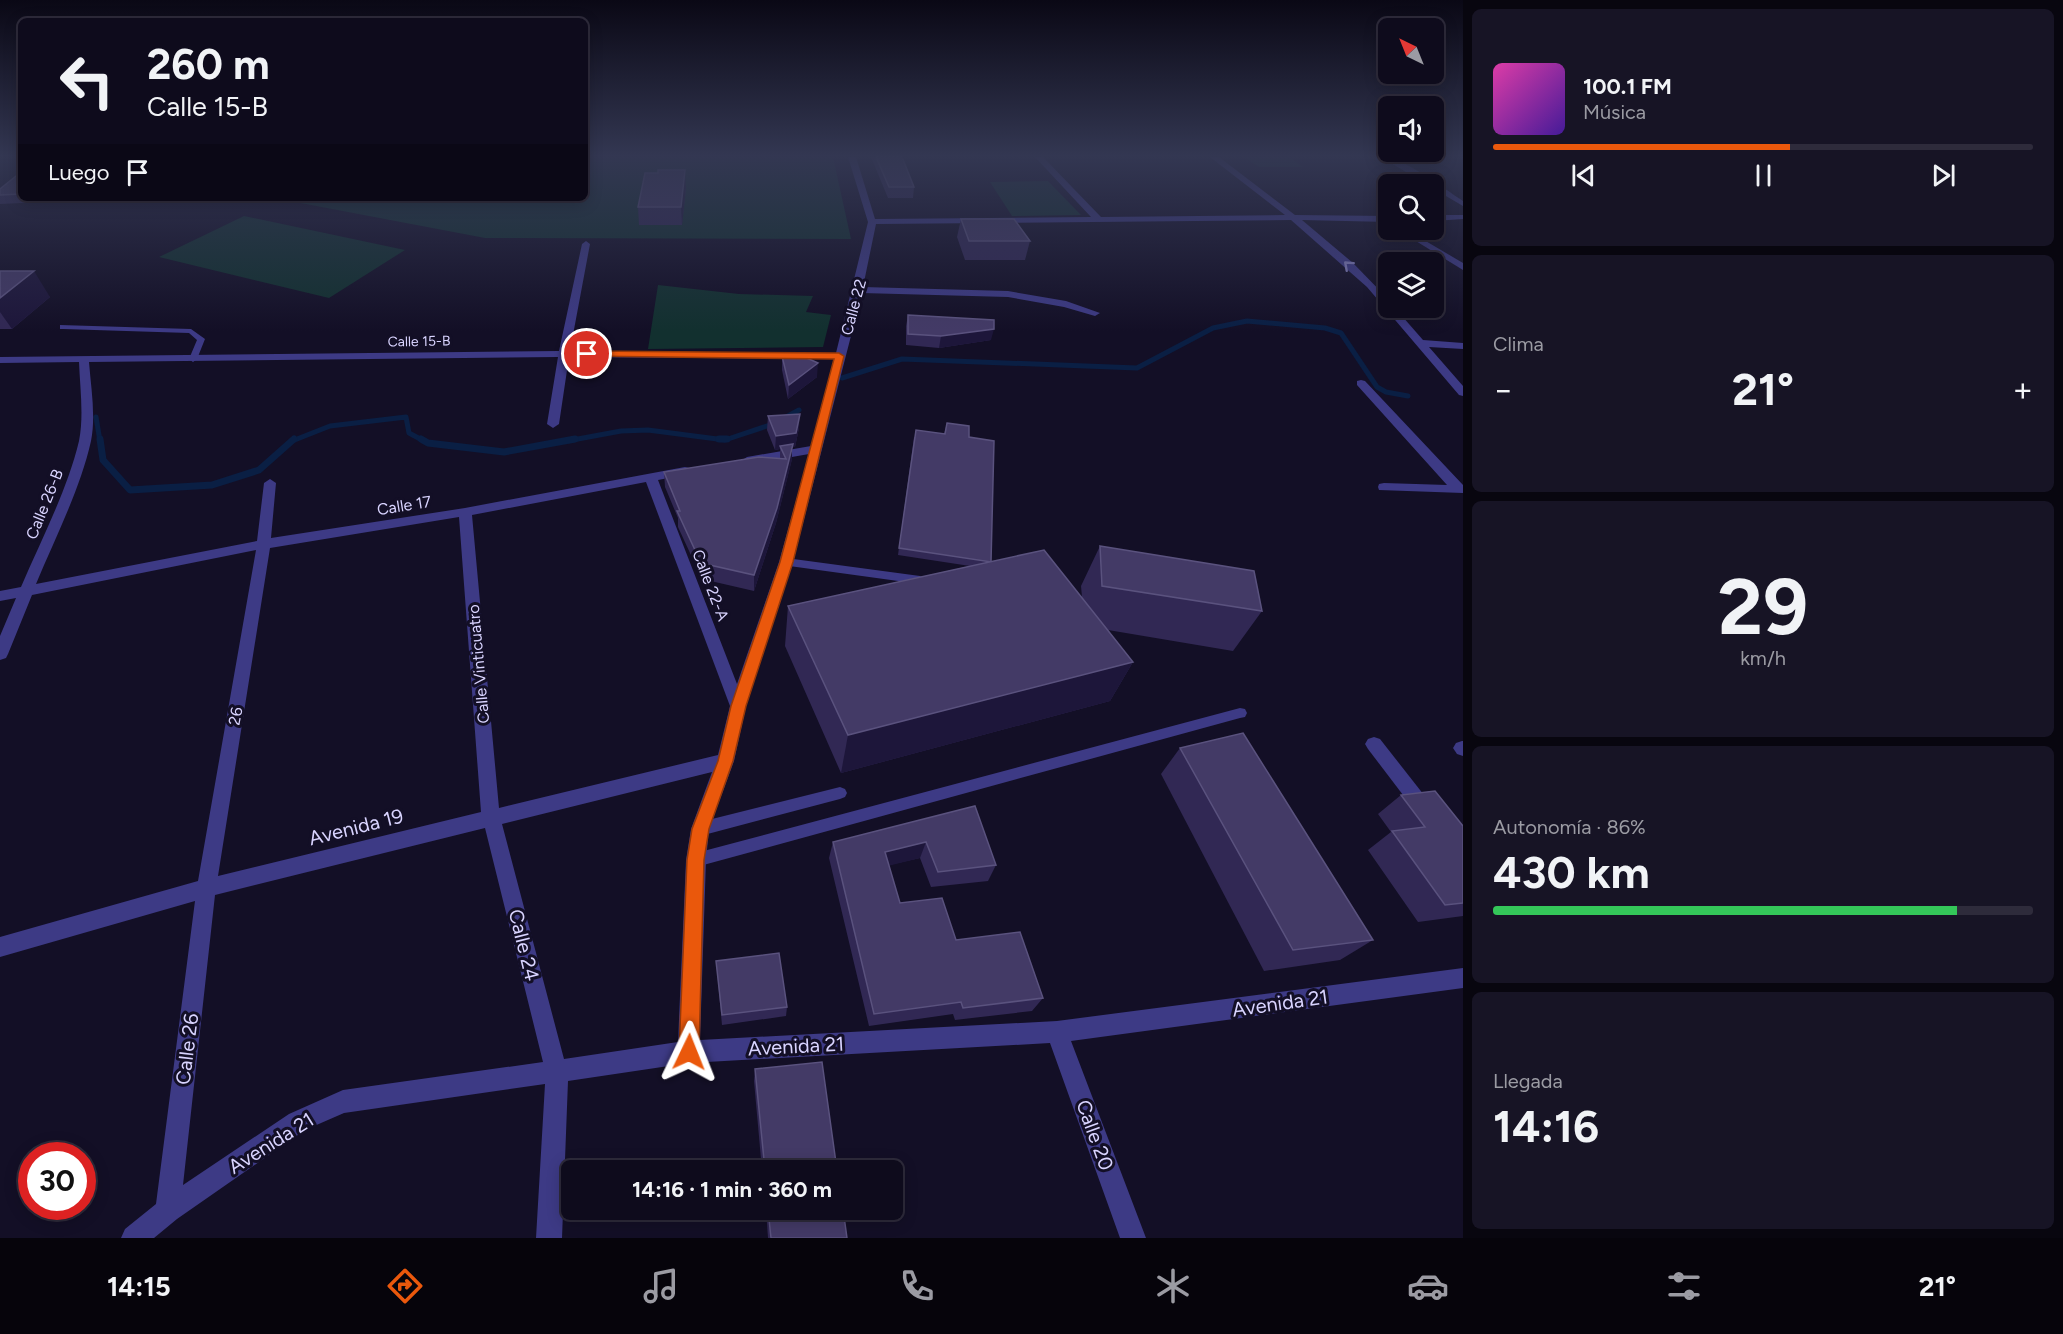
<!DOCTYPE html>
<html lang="es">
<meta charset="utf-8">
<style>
:root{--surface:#0e0b1c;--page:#171425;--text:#f1f3f6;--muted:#9b9ba3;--line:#2e2b3b;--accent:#ea580c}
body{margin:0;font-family:Figtree,sans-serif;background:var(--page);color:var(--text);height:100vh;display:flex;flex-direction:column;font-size:22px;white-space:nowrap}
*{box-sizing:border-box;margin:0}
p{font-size:20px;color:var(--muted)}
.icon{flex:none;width:33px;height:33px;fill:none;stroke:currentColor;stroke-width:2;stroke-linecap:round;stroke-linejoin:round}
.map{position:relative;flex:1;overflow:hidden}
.drawer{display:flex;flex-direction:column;gap:9px;padding:9px;background:#08060f;width:600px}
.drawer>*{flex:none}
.hud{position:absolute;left:18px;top:18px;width:570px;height:183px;border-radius:9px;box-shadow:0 3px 15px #0003,0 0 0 2px var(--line);background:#0e0b1c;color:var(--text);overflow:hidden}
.needle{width:39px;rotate:317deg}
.buttons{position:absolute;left:1378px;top:18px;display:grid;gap:12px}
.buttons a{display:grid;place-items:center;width:66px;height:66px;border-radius:9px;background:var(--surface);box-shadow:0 3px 15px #0003,0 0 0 2px var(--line);font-size:30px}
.speed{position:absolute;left:18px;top:1142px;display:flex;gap:12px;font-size:30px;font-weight:700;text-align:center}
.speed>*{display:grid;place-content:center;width:78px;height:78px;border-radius:50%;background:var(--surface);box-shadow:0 3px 15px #0003,0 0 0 2px var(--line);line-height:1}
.speed .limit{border:9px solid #d22;background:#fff;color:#111}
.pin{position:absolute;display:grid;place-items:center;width:51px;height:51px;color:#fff;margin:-26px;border:3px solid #fff;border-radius:50%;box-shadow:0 2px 6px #0007}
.me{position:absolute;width:66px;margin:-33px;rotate:2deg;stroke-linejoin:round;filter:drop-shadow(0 0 4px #0008)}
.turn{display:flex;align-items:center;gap:21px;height:126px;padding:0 30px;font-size:27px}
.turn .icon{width:78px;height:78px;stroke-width:2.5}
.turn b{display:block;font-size:42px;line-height:51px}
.then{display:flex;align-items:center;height:57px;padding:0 30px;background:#0003;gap:12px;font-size:22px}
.big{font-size:45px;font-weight:700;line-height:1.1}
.drawer .widget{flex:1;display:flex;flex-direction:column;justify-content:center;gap:9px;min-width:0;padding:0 21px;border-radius:9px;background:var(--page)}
.drawer .dial{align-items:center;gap:0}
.dial b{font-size:78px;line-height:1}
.song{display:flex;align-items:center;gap:18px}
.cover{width:72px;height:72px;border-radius:9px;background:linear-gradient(135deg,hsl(320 70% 55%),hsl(260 70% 35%))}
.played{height:6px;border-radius:3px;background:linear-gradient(90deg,var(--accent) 55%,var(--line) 55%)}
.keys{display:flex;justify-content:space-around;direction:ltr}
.heat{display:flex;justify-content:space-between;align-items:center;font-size:33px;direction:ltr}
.charge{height:9px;border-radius:4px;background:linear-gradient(90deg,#34c759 86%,var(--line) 0)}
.trip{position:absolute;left:561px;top:1160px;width:342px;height:60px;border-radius:9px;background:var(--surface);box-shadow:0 3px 15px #0003,0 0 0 2px var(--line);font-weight:700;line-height:60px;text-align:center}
.dock{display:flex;height:96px;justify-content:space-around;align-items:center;background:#06040b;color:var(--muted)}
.dock .icon{width:42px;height:42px}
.dock .on{color:var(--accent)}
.dock b{font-size:27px;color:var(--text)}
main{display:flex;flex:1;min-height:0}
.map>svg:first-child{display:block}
.green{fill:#12302f}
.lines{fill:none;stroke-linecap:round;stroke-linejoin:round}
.stream-far1{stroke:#0a1f44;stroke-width:5}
.stream{stroke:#0a1f44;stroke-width:7}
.service{fill:#3d3a85;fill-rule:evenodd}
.minor{fill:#3d3a85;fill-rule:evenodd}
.wall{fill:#312854}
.shaded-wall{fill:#1d163a}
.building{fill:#433a66;stroke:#5a527e;stroke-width:1.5}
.oneway{stroke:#837fbc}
.route{fill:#ea580c;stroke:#983908;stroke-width:1.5}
.labels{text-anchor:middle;stroke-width:6;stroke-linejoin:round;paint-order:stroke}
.far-street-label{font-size:14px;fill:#d9d4ff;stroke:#130f26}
.street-label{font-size:16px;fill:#d9d4ff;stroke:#130f26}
.near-street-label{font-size:20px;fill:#d9d4ff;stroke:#130f26}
</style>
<main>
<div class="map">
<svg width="1463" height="1238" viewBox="0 0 1463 1238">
<rect width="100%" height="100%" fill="#130f26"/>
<!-- green -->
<g class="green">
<path d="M 585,157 L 833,157 L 851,239 L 485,238 L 274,198 L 585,198 Z"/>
<path d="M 1244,157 L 1289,157 L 1303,167 L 1259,167 Z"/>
<path d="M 1048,181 L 1081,215 L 1012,216 L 990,182 Z"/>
<path d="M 244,216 L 405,250 L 329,298 L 159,257 Z"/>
<path d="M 658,285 L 739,294 L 813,296 L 806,312 L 831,315 L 823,347 L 648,349 Z"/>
</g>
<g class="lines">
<!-- stream-far1 -->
<g class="stream-far1">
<path d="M 842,378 L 902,359 L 1137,368 L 1213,328 L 1247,321 L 1325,328 L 1341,333 L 1377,387 L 1386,392 L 1408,396"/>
<path d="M 96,417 L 100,441"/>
<path d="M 292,441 L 330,426 L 406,417 L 409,433 L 424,441"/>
<path d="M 567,441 L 621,431 L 648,430 L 725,440 L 773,424 L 799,410"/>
</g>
<!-- stream -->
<g class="stream">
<path d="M 100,439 L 103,460 L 130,490 L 212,485 L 259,470 L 294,439"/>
<path d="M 421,439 L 428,443 L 504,452 L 575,439"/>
<path d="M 719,439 L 727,439"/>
</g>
<!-- service -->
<g class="service">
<path d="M 60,325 L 191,329 L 205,339 L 197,359 L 193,362 L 189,359 L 197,340 L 189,333 L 63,329 L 60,329 Z"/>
<path d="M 786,558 L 920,576 L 926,580 L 920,584 L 782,565 L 780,562 L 782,559 Z"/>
<path d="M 1240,708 L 1245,709 L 1247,713 L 1245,717 L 1240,718 L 696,867 L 691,865 L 688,860 L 691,855 L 696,853 Z"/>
<path d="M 840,787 L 845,789 L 847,793 L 845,797 L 840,799 L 700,836 L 695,834 L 693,829 L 695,824 L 700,822 Z"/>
</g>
<!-- minor -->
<g class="minor">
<path d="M 848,157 L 856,157 L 875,219 L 1091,217 L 1035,157 L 1043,157 L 1101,217 L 1285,215 L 1210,157 L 1219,157 L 1295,215 L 1389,216 L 1389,222 L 1302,220 L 1353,263 L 1389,300 L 1389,308 L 1395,308 L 1423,340 L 1463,343 L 1463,349 L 1429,347 L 1463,386 L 1463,396 L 1459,395 L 1367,287 L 1291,220 L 876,224 L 863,287 L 1008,291 L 1066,301 L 1100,313 L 1095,316 L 1064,307 L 1008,297 L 862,293 L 793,562 L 746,706 L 734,761 L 709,829 L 706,860 L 700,1040 L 1057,1021 L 1463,968 L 1463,988 L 1071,1041 L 1146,1238 L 1120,1238 L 1050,1043 L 689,1063 L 568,1081 L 562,1238 L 536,1238 L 545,1084 L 344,1113 L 305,1130 L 177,1219 L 154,1238 L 121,1238 L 125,1229 L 156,1204 L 195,901 L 0,957 L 0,937 L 198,881 L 256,550 L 32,595 L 8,654 L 6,658 L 0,660 L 0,636 L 16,598 L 0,601 L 0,591 L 21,587 C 41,540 67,491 79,441 C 84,416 80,388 79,362 L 0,363 L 0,357 L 559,351 L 582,244 L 586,241 L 590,244 L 570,351 L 836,353 L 868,222 ZM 558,357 L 547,424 L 553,428 L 559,424 L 569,357 L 834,359 L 811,446 L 747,457 L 741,461 L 747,465 L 809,454 L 779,562 L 737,684 L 658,480 L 689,474 L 689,468 L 685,467 L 465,508 L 271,538 L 276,483 L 270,479 L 264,483 L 257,541 L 36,584 C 55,538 80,490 91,441 C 96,416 91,388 89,362 ZM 646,482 L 730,706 L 718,755 L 499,808 L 472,515 ZM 459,517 L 481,812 L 218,876 L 270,548 ZM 712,772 L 691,829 L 686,860 L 678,1042 L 564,1059 L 502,824 ZM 485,828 L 543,1062 L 343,1090 L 289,1114 L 183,1185 L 215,895 Z"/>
<path d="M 1381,157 C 1404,157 1443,188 1463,201 L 1463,206 L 1434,189 L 1434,184 L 1426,184 Z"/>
<path d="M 1434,215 L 1463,215 L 1463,219 L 1434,221 Z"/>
<path d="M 1398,230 L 1407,230 L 1463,263 L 1463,270 Z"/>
<path d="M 1361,380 L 1365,381 L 1463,485 L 1463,493 L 1379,490 L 1378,487 L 1379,484 L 1384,483 L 1447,485 L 1357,385 L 1357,381 Z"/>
<path d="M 1374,737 L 1380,739 L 1431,804 L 1434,810 L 1431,816 L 1425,818 L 1419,816 L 1368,749 L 1365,744 L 1368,739 Z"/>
<path d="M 1462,741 L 1463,741 L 1463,756 L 1457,754 L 1453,748 L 1456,743 Z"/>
</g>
</g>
<!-- wall -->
<g class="wall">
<path d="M 871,157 L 902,157 L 914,187 L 913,198 L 888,198 Z"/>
<path d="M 21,172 L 21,198 L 130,198 L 0,204 L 0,189 Z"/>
<path d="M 686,188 L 682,225 L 639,225 L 638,207 Z"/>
<path d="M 961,219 L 1030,241 L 1025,260 L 965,260 L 957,237 Z"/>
<path d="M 0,271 L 50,297 L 12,329 L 0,329 Z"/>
<path d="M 908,315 L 991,340 L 939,348 L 906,345 L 906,326 Z"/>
<path d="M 782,356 L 817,377 L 788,399 L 782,370 Z"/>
<path d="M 768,416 L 799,428 L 795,447 L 792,447 L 792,459 L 776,523 L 754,591 L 702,579 L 678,527 L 678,518 L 665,487 L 664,472 L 780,458 L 780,449 L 775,450 L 767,430 Z"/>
<path d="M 947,423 L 969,437 L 991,562 L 1082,597 L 1081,586 L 1100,546 L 1262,611 L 1233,651 L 1108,630 L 1133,662 L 1110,701 L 841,773 L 785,646 L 788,606 L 970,566 L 898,555 L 914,437 L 944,434 Z"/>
<path d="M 1180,748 L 1373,940 L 1340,960 L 1264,971 L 1161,774 Z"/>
<path d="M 1401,795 L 1463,826 L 1463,916 L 1418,922 L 1368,850 L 1391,832 L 1378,814 Z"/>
<path d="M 975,806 L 996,865 L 988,881 L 931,887 L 920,858 L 889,865 L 900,903 L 1043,998 L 1032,1011 L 955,1020 L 953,1014 L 869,1026 L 829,858 L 833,842 Z"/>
<path d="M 716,961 L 787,1007 L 786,1016 L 722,1025 Z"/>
<path d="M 755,1069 L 837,1170 L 762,1170 L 754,1081 Z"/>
<path d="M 766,1209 L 843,1209 L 847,1238 L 768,1238 Z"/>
</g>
<!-- shaded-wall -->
<g class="shaded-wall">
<path d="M 685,170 L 686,188 L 682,225 L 681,207 Z"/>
<path d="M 34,271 L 50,297 L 12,329 L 0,312 L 0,298 Z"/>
<path d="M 994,329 L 991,340 L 939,348 L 941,336 Z"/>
<path d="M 818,363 L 817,377 L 788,399 L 789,385 Z"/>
<path d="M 800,414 L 799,428 L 795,447 L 792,447 L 792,459 L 776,523 L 754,591 L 754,575 L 792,447 L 780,446 L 780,449 L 775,450 L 776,436 Z"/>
<path d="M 1133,662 L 1110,701 L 841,773 L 848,735 Z"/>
<path d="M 926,842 L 920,858 L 880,868 L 885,852 Z"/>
</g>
<!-- building -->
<g class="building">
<path d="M 876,157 L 902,157 L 914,187 L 889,187 Z"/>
<path d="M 658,170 L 685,170 L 681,207 L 638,207 L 645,173 L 658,173 Z"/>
<path d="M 21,172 L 21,194 L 0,195 L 0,189 Z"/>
<path d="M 961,219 L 1014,219 L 1030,241 L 969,241 Z"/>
<path d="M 0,271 L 34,271 L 0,298 Z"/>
<path d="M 908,315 L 994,320 L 994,329 L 941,336 L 908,334 Z"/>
<path d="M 800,355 L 818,363 L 789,385 L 782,356 Z"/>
<path d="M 800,414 L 796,433 L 776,436 L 768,416 Z"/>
<path d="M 947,423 L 969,426 L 969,437 L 994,441 L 991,562 L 899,548 L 916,430 L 945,434 Z"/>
<path d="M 793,444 L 777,508 L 754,575 L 701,563 L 677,511 L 680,511 L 664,472 L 759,457 L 786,459 L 780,446 Z"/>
<path d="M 1100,546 L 1254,571 L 1262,611 L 1102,586 Z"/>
<path d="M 1044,550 L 1133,662 L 848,735 L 788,606 Z"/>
<path d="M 1243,733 L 1373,940 L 1293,950 L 1180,748 Z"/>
<path d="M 1435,791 L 1463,826 L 1463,903 L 1445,905 L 1392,831 L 1425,827 L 1401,795 Z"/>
<path d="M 975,806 L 996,865 L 938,872 L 926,842 L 885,852 L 900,903 L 942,898 L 956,940 L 1020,932 L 1043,998 L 963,1008 L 961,1002 L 874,1014 L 833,842 Z"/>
<path d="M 779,953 L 787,1007 L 722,1015 L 716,961 Z"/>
<path d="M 822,1062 L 837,1170 L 765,1170 L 755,1069 Z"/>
<path d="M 768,1209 L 843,1209 L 847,1238 L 771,1238 Z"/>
</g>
<!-- one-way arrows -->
<defs><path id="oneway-chevron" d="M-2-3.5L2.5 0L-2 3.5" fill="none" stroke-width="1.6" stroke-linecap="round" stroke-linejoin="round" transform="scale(1.5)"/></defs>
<use class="oneway" href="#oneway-chevron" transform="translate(1348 265) rotate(-138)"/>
<!-- sky -->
<linearGradient id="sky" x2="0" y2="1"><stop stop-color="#0a0815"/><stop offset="0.47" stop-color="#333752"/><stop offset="1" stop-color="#333752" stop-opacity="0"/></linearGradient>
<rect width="1463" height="331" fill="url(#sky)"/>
<!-- route -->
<path class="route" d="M 587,351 L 839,353 L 844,356 L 793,562 L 746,706 L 733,761 L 709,829 L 704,860 L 699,1052 L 696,1059 L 689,1062 L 682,1059 L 679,1052 L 687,860 L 692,829 L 718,761 L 731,706 L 780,562 L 834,359 L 583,356 L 583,352 Z"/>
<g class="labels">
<!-- far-street labels -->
<g class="far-street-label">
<text transform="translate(419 341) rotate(-1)" y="5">Calle 15-B</text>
</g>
<!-- street labels -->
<g class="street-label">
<text transform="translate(853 307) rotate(-75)" y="6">Calle 22</text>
<text transform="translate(44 504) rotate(-68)" y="6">Calle 26-B</text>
<text transform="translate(404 505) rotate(-9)" y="6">Calle 17</text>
<text transform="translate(711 585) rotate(69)" y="6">Calle 22-A</text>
<text transform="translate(478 664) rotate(-95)" y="6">Calle Vinticuatro</text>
<text transform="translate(235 716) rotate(-80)" y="6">26</text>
</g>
<!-- near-street labels -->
<g class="near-street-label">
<text transform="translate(356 827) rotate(-14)" y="7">Avenida 19</text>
<text transform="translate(524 945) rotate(76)" y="7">Calle 24</text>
<text transform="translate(1280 1003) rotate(-8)" y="7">Avenida 21</text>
<text transform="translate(796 1046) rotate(-3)" y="7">Avenida 21</text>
<text transform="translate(187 1049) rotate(-83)" y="7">Calle 26</text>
<text transform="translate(1095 1135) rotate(70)" y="7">Calle 20</text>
<text transform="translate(271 1143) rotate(-32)" y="7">Avenida 21</text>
</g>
</g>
</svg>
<div class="buttons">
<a><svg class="needle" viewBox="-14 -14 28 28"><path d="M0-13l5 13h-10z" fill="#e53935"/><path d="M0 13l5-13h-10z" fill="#9b9ba3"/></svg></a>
<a><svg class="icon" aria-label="sound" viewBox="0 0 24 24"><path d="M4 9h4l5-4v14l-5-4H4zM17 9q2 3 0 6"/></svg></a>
<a><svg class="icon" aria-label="search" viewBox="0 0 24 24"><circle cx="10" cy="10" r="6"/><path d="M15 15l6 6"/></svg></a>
<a><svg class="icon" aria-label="layers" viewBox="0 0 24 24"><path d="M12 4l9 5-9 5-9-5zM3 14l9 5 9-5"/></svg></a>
</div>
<div class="speed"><div class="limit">30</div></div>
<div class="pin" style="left:587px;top:354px;background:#d93025"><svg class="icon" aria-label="arrive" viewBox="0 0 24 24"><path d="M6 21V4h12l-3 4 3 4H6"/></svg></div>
<svg class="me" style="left:689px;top:1052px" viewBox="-20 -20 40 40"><path d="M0-17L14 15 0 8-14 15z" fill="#ea580c" stroke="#fff" stroke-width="4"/></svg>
<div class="trip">14:16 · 1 min · 360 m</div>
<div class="hud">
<div class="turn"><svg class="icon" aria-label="left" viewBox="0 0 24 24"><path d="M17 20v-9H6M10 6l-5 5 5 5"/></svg><div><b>260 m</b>Calle 15-B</div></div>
<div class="then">Luego<svg class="icon" aria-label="arrive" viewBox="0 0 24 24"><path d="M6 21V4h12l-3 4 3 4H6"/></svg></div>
</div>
</div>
<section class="drawer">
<div class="widget">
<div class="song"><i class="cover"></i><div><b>100.1 FM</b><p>Música</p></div></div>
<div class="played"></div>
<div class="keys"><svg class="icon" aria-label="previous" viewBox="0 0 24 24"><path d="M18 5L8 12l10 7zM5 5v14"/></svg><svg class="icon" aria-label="pause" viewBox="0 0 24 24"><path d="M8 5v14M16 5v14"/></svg><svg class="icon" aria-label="next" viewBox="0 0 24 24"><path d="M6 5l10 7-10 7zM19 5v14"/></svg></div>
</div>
<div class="widget"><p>Clima</p>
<div class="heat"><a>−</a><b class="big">21°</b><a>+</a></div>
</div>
<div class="widget dial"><b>29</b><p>km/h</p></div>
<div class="widget"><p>Autonomía · 86%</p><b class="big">430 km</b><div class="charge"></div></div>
<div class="widget"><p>Llegada</p><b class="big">14:16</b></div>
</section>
</main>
<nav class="dock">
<b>14:15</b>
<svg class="icon on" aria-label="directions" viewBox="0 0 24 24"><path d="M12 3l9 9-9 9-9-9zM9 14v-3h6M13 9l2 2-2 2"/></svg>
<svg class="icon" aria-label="music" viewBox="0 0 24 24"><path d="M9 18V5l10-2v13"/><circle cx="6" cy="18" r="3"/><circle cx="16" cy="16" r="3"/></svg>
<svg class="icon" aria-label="phone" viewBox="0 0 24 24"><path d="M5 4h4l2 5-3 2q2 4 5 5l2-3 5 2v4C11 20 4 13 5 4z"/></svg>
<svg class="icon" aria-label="climate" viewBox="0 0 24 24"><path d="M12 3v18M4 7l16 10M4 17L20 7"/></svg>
<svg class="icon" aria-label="car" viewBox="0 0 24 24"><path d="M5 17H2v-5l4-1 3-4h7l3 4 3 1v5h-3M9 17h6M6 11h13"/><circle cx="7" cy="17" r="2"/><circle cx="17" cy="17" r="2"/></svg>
<svg class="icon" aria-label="filters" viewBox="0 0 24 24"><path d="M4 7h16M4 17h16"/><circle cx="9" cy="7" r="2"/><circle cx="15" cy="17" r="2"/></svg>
<b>21°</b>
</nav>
